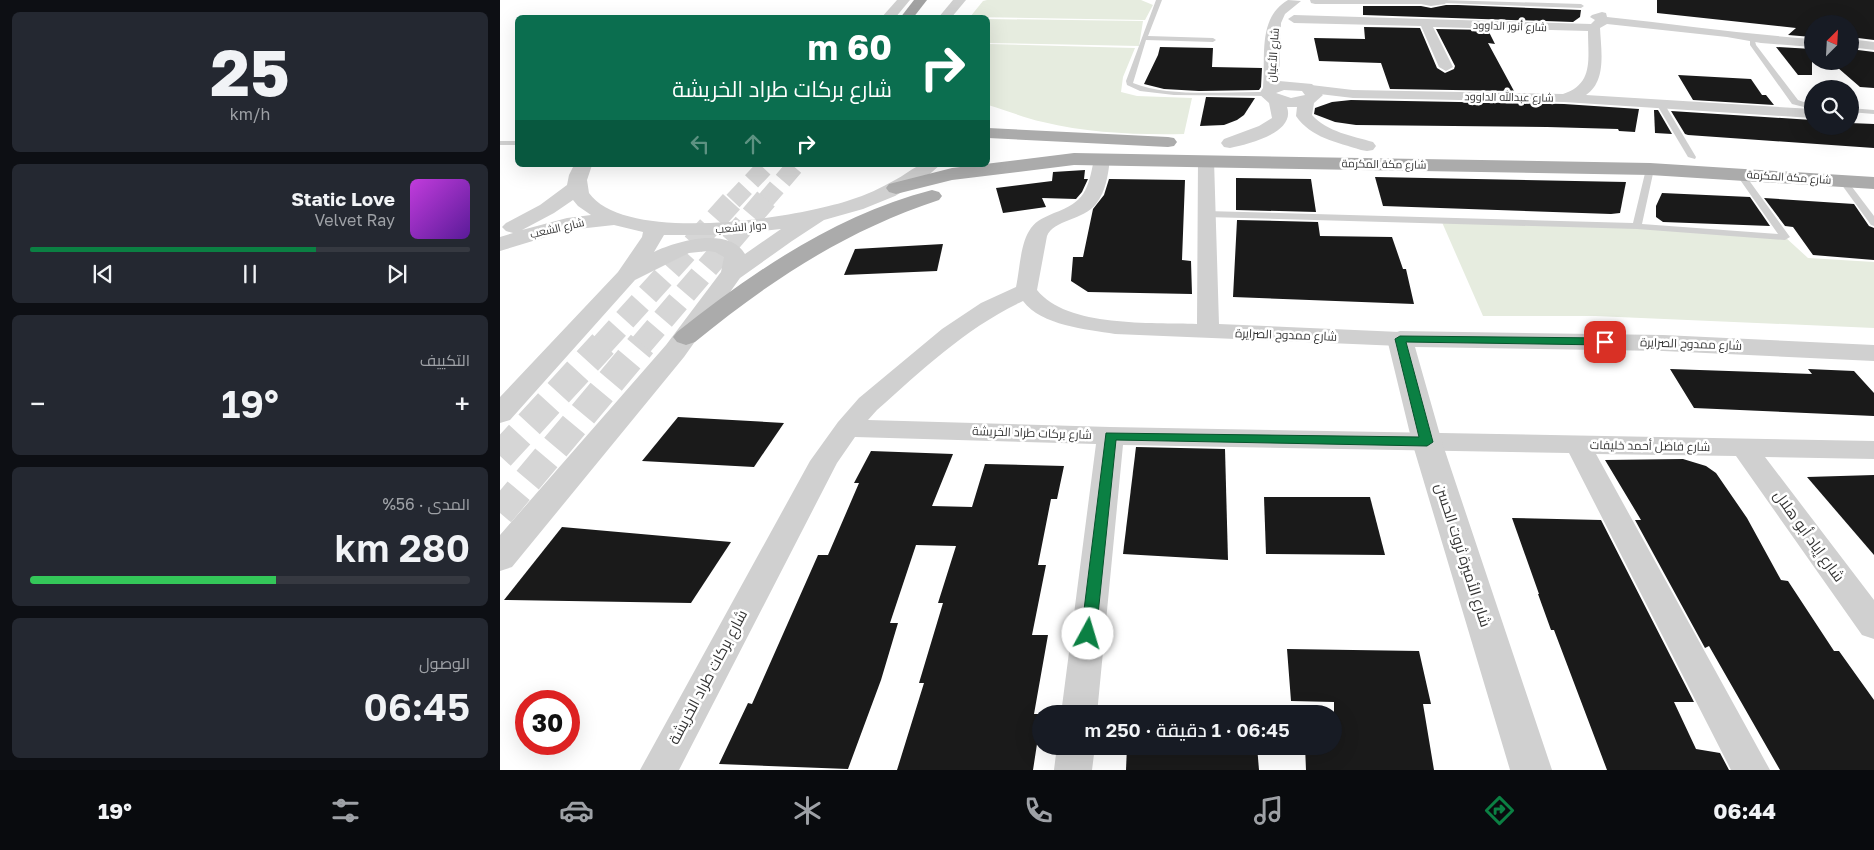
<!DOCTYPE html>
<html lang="ar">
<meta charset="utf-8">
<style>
:root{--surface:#171b24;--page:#242831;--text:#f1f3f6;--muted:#9ea1a6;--line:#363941;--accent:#0b8043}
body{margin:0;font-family:"Golos Text",Cairo,sans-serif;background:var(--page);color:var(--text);direction:rtl;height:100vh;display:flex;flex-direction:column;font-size:19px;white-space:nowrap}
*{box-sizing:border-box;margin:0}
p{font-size:16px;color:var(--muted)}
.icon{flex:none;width:28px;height:28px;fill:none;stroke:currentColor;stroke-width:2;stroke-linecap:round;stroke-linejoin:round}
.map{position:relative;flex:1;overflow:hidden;direction:ltr}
.sheet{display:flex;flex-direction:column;gap:12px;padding:12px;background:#0d0f14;width:500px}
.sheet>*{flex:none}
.hud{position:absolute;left:15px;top:15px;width:475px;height:152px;border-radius:8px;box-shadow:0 5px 20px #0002;direction:rtl;background:#0b6e4f;color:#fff;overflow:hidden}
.needle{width:32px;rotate:24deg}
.buttons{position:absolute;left:1304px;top:15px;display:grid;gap:10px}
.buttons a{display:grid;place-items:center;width:55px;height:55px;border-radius:50%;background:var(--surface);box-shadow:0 5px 20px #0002;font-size:25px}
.speed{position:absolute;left:15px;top:690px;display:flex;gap:10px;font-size:25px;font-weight:700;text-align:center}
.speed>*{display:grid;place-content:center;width:65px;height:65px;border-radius:50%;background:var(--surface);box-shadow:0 5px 20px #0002;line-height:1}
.speed .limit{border:8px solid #d22;background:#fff;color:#111}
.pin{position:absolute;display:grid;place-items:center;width:42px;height:42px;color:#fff;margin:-21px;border-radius:10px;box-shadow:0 2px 8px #0006}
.me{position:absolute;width:55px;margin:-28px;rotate:6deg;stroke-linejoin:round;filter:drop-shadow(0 0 4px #0008)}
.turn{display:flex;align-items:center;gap:18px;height:105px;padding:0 15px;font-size:22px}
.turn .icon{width:65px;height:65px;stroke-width:2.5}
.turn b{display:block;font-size:35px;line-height:42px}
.lanes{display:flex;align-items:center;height:48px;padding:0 15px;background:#0003;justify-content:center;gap:25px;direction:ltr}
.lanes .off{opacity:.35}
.big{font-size:38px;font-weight:600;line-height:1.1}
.sheet .card{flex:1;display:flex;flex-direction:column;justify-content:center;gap:8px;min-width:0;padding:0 18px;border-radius:8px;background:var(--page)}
.sheet .dial{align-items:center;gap:0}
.dial b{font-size:65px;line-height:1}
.song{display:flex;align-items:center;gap:15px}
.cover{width:60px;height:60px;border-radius:8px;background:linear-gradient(135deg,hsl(290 70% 55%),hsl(270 70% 35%))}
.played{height:5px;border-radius:2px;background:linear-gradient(90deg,var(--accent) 65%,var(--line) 65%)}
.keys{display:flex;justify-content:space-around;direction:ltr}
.heat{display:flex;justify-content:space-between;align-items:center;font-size:28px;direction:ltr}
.charge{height:8px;border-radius:4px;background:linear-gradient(90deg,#34c759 56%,var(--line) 0)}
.trip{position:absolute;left:532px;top:705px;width:310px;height:50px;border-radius:25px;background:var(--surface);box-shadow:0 5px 20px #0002;font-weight:600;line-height:50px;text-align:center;direction:rtl}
.tabs{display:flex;height:80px;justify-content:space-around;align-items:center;background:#090b0e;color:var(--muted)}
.tabs .icon{width:35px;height:35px}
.tabs .active{color:var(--accent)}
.tabs b{font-size:22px;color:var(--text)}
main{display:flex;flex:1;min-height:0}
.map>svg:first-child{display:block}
.green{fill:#e6ecdf}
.building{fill:#1a1a1a}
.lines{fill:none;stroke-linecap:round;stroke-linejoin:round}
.trunk-tunnel-far2{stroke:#d6d6d6;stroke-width:18;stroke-dasharray:18 9;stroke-linecap:butt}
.trunk-tunnel-far1{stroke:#d6d6d6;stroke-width:23;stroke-dasharray:23 11;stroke-linecap:butt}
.trunk-tunnel{stroke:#d6d6d6;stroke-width:29;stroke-dasharray:29 14;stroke-linecap:butt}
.service{fill:#d0d0d0;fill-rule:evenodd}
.minor{fill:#d0d0d0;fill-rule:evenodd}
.tertiary{fill:#d0d0d0;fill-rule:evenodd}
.primary{fill:#ababab;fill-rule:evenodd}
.trunk{fill:#a2a2a2;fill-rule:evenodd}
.route{fill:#0b8043;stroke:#07532c}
.labels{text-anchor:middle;stroke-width:5;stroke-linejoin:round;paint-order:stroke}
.far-street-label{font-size:11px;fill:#333;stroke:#fff}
.street-label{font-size:12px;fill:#333;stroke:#fff}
.near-street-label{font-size:15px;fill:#333;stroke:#fff}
</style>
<main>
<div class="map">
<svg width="1374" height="770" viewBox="0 0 1374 770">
<rect width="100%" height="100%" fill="#fff"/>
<!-- green -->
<g class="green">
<path d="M 487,0 L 641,0 L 653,5 L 645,20 L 470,17 L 483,1 Z"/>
<path d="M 488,19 L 643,21 L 639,46 L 488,43 Z"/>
<path d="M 488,44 L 635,48 L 623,77 L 621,92 L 637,96 L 692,98 L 684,134 C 638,135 588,133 543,122 C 524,118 506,110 488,105 Z"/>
<path d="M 941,220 L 1137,226 L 1285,237 L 1308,258 L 1374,262 L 1374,328 L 1095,316 L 983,316 Z"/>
</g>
<!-- building -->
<g class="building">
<path d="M 1157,0 L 1374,0 L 1374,40 L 1350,37 L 1350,24 L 1312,24 L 1312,37 L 1288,35 L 1296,28 L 1157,13 Z"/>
<path d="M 946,5 L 958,5 L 1081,10 L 1080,17 L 1073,22 L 863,15 L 863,6 L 921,6 L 931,8 Z"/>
<path d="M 864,27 L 920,28 L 937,68 L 945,73 L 954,69 L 955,66 L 936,29 L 988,30 L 995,44 L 988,43 L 1014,91 L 890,89 L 881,63 L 819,61 L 814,38 L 865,39 Z"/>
<path d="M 660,47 L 713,48 L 712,67 L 762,68 L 761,87 L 759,90 L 699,91 L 664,89 L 644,84 L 658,55 Z"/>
<path d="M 1276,47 L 1312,49 L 1312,75 L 1298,75 Z"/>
<path d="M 1350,49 L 1374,52 L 1374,88 L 1360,87 L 1330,61 L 1350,61 Z"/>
<path d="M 1178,75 L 1251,79 L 1262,95 L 1266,95 L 1274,105 L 1193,100 Z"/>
<path d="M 706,97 L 755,98 L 744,115 L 737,120 L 724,125 L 700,126 Z"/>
<path d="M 851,100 L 1064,104 L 1139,109 L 1135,132 L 1119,131 L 1118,129 L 1047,127 L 856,125 L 835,122 L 814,114 L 815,108 L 832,102 Z"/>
<path d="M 1154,110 L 1158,110 L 1172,134 L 1155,133 Z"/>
<path d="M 1171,111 L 1312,120 L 1312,126 L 1350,126 L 1350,123 L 1374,124 L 1374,148 L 1188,135 L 1185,134 Z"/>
<path d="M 585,170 L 584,179 L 588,179 L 582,192 L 576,199 L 542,198 L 546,207 L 503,213 L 496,188 L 552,181 L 553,172 Z"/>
<path d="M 875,177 L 1126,182 L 1120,213 L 1111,214 L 883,206 Z"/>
<path d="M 736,178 L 811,179 L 816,212 L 736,210 Z"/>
<path d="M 609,179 L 685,180 L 682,260 L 691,261 L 692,294 L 588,292 L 571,281 L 573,257 L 583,257 L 593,209 L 604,195 Z"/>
<path d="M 1162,193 L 1250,197 L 1270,226 L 1163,222 L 1156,217 L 1156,206 Z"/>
<path d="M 1264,198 L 1354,204 L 1369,226 L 1374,228 L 1374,260 L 1313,255 L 1293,227 L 1285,226 Z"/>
<path d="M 737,220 L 818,222 L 820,236 L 892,237 L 903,269 L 906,269 L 914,304 L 733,297 Z"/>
<path d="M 443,244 L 437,271 L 344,275 L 355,249 Z"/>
<path d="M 1170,369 L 1312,374 L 1308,369 L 1354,371 L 1374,393 L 1374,416 L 1194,408 Z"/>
<path d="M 178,417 L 284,423 L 254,467 L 142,461 Z"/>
<path d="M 636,447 L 725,449 L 728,560 L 623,554 Z"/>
<path d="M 371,451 L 453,454 L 432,506 L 472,507 L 485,464 L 564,466 L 557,499 L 551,499 L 538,565 L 546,565 L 532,635 L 548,635 L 534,714 L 541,714 L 541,718 L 533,770 L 397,770 L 424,683 L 419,683 L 443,603 L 438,603 L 456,546 L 416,545 L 390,623 L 398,623 L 381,680 L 348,769 L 219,764 L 248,703 L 252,704 L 318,555 L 328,555 L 359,483 L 354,483 Z"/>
<path d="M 1183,459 L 1206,466 L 1216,473 L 1247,518 L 1281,580 L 1288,581 L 1334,651 L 1339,651 L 1374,700 L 1374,770 L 1280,770 L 1209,646 L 1205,648 L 1135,520 L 1141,520 L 1105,460 Z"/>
<path d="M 1374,475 L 1374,555 L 1307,477 Z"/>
<path d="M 764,497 L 870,497 L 885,555 L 766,554 Z"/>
<path d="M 1012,518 L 1101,520 L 1194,702 L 1174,702 L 1196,749 L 1220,753 L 1229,770 L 1107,770 L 1054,630 L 1051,630 L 1038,594 L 1039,594 Z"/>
<path d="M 62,527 L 231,542 L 191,603 L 4,600 Z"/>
<path d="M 787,649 L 919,651 L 931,704 L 923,704 L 934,770 L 806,770 L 805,746 L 834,746 L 834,702 L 791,701 Z"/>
<path d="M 627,746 L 757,746 L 759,770 L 626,770 Z"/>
</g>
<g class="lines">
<!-- trunk-tunnel-far2 -->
<g class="trunk-tunnel-far2">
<path d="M 233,201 L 267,165"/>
<path d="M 265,201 L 296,165"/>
</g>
<!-- trunk-tunnel-far1 -->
<g class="trunk-tunnel-far1">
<path d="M 102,345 L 234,199"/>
<path d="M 141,345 L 266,199"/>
</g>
<!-- trunk-tunnel -->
<g class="trunk-tunnel">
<path d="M 0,456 L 103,344"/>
<path d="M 0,513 L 142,344"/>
</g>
<!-- service -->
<g class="service">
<path d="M 656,0 L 662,0 L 648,36 L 713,38 L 716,40 L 713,42 L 646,40 L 633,83 C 671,98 726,91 767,92 L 770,92 L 770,96 L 674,95 L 640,91 L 627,85 L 626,81 Z"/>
<path d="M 941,0 L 1081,4 L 1084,6 L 1081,8 L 943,3 Z"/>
<path d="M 1250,37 L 1254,37 L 1256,45 L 1298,100 L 1312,105 L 1312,109 L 1292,104 L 1250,45 Z"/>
<path d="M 1158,103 L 1165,105 L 1196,157 L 1195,159 L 1188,157 L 1157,105 Z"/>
<path d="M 1350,108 L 1374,110 L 1374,114 L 1350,112 Z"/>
<rect x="0" y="141" width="18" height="4"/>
<path d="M 1150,166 L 1154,169 L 1142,224 L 1278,234 L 1236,174 L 1240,171 L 1243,172 L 1290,237 L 1285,240 L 1137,229 L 706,217 L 701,214 L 706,211 L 1133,223 L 1146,169 Z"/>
<path d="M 1343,178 L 1346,179 L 1374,216 L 1374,226 L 1371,225 L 1339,181 Z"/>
</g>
<!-- minor -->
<g class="minor">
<path d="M 810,0 L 948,0 L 945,4 L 931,6 L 921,4 L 815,4 L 811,3 Z"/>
<path d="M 1102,12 L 1106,13 L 1107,17 C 1175,24 1243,34 1312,39 L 1312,47 L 1261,43 L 1227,37 L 1107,24 L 1100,28 C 1101,50 1107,81 1086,95 L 1312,109 L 1312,118 L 1064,102 L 853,98 L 811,93 L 806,92 L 804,89 L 806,86 L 811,85 L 853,90 L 1063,94 C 1094,84 1088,59 1088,31 L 933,27 L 953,67 L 946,71 L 939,67 L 921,26 L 794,23 L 788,19 L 794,15 L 1091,24 L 1095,20 L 1090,17 L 1092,15 Z"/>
<path d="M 1350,39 L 1374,42 L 1374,50 L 1350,47 Z"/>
<path d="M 602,154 L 608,155 L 610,159 C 608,175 606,191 596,204 C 584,220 553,220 547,236 L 537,290 C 567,328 652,322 697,324 L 698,160 L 700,156 L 712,156 L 714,160 L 719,324 L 900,332 L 908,334 L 912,339 L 908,344 L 900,346 L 615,334 C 586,329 542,326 523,301 C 467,327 423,369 377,410 L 368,420 L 610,427 L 1374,441 L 1374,459 L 1265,457 L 1374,600 L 1374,639 L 1362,635 L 1236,456 L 1096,454 L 1270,770 L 1231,770 L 1069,453 L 623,445 L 597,714 L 561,714 L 596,444 L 355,437 L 337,463 L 179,770 L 140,770 L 310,461 L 338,422 L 359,398 L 442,329 L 481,303 L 516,287 C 520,269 520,243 531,228 C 537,220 545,217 554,213 C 585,202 588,190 594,159 L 596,155 Z"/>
<path d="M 557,746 L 595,746 L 592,770 L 554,770 Z"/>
</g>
<!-- tertiary -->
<g class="tertiary">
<path d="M 397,0 L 410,0 L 395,18 L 381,18 Z"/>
<path d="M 453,0 L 466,0 L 451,18 L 438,18 Z"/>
<path d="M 788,0 L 801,1 L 785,14 L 781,23 L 779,81 L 812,84 L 823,95 L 814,103 L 812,115 C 827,132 853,136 873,142 L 876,146 L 873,150 L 867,151 L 861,150 C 837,142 811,138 796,116 L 797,107 L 787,107 C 796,133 748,144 730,148 L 724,147 L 721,143 L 724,139 L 759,126 L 772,118 L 769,103 L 759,94 L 763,88 C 766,57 757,18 788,0 ZM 784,90 L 802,91 L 805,95 L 791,98 L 776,93 Z"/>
<path d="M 74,165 L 92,165 L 87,180 L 89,193 C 126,245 297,218 350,200 C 366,195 381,188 395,180 C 403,176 410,170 418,166 C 423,163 434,165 440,165 L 424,179 L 395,196 L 363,209 L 324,220 L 292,241 L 240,278 L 184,357 L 12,567 L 0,571 L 0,535 L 166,345 L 221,272 L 224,257 L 215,252 L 208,251 L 189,253 L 135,280 L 10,420 L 0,423 L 0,397 L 118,272 L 142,237 L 143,232 L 114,225 L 69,230 L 0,251 L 0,237 L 13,233 L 6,231 L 2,227 L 6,223 L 40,205 L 67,185 L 69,175 ZM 73,200 L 78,206 L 91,215 L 67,218 L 22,230 L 54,213 ZM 281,229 L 245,254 C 229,226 176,241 154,252 L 164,235 L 224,235 Z"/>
<path d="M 900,331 L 1163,335 L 1374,345 L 1374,361 L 1163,351 L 915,347 L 942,442 L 1052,770 L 1010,770 L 912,442 L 887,339 L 891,334 Z"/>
</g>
<!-- primary -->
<g class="primary">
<path d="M 488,128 L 668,137 L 674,138 L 677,142 L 674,146 L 668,147 L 488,138 Z"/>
<path d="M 574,153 L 1150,163 L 1374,177 L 1374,189 L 1150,175 L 574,165 L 452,180 L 396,194 L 389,192 L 386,188 L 389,184 L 452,168 Z"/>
<path d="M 432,190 L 439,192 L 442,196 L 439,200 C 345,231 271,280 195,342 L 186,345 L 177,342 L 173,337 L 177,332 C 253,272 337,214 432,190 Z"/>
</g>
<!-- trunk -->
<path class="trunk" d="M 414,0 L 427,0 L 413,18 L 400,18 Z"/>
</g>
<!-- route -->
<path class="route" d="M 900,336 L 1105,338 L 1110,342 L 1105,345 L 906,342 L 933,442 L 927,446 L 616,440 L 596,634 L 594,639 L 588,641 L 583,639 L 581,634 L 606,433 L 919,437 L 895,339 Z"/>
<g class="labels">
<!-- far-street labels -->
<g class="far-street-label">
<text transform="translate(1010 26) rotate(2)" y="4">شارع أنور الداوود</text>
<text transform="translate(773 55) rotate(-86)" y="4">شارع الأعيان</text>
<text transform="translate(1009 97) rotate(1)" y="4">شارع عبدالله الداوود</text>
<text transform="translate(884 164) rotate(1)" y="4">شارع مكة المكرمة</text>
<text transform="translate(1289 177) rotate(4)" y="4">شارع مكة المكرمة</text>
<text transform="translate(241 227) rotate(-5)" y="4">دوار الشعب</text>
<text transform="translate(57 228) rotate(-13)" y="4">شارع الشعب</text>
</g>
<!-- street labels -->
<g class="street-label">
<text transform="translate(786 335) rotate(2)" y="4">شارع ممدوح الصرايرة</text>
<text transform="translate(1191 344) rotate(2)" y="4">شارع ممدوح الصرايرة</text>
<text transform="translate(532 433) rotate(2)" y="4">شارع بركات طراد الخريشة</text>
<text transform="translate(1150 446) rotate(1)" y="4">شارع فاضل أحمد خليفات</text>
</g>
<!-- near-street labels -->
<g class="near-street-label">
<text transform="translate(1309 536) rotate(54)" y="5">شارع إياد أبو هلال</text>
<text transform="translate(963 555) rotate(72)" y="5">شارع الأميرة ثروت الحسن</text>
<text transform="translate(208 677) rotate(-62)" y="5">شارع بركات طراد الخريشة</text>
</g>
</g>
</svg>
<div class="buttons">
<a><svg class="needle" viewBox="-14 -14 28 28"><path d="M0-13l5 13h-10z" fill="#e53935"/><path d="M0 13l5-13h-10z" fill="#9ea1a6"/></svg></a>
<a><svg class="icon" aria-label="search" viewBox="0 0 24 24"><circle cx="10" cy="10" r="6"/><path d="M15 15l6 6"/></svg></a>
</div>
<div class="speed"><div class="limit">30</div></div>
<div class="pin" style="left:1105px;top:342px;background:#d93025"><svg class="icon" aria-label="arrive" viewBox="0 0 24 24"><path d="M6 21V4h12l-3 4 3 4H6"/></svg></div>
<svg class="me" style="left:588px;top:634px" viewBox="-20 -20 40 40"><circle r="19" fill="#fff"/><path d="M0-13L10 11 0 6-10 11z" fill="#0b8043"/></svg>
<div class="trip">06:45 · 1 دقيقة · 250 m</div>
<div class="hud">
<div class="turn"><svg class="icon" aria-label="right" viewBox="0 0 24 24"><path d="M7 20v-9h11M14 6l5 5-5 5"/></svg><div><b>60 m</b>شارع بركات طراد الخريشة</div></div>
<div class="lanes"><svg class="icon off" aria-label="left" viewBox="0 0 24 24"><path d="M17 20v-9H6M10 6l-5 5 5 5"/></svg><svg class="icon off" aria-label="ahead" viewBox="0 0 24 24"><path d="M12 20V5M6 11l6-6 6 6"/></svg><svg class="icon" aria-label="right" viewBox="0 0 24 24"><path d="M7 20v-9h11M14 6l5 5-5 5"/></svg></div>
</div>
</div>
<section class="sheet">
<div class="card dial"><b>25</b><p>km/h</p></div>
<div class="card">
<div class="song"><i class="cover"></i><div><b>Static Love</b><p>Velvet Ray</p></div></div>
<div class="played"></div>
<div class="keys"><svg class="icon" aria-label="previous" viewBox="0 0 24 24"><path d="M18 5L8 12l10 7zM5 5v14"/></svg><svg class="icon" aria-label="pause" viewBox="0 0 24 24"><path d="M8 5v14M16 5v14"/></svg><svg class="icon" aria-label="next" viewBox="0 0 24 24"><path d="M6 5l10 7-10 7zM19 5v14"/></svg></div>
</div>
<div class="card"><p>التكييف</p>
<div class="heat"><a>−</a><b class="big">19°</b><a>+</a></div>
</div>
<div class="card"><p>المدى · 56%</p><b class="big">280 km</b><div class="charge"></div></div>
<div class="card"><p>الوصول</p><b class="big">06:45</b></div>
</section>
</main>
<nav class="tabs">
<b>06:44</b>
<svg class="icon active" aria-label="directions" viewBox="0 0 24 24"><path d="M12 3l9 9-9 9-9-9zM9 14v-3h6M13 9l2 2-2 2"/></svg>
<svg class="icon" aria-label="music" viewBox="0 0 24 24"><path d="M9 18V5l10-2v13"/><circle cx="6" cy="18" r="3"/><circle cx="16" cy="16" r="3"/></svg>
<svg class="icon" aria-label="phone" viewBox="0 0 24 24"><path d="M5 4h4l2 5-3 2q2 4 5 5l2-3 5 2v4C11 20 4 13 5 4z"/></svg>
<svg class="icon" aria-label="climate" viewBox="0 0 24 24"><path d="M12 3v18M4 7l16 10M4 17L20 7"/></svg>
<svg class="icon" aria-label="car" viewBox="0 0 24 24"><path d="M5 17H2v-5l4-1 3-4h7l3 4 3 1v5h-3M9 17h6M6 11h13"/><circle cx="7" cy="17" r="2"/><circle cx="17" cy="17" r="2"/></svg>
<svg class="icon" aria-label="filters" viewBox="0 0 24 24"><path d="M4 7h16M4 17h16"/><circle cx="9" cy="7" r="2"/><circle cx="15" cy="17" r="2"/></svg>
<b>19°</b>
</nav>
